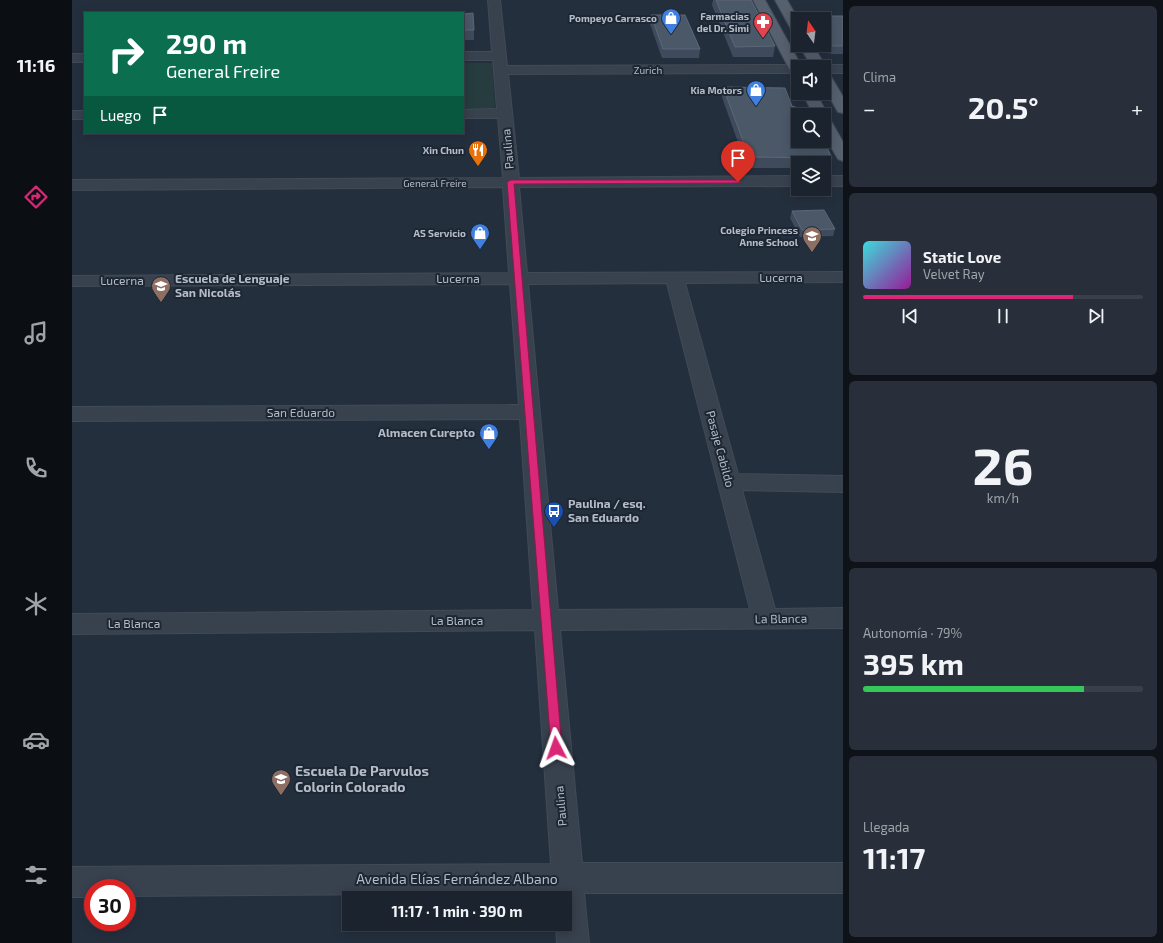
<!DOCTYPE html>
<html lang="es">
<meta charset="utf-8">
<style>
:root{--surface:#1b232e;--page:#282f3a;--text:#f1f3f6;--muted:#a0a4aa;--line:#39404a;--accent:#db2777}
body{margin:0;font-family:"Exo 2",sans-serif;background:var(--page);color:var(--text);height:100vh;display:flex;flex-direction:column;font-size:15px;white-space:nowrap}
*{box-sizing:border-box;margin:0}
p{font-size:13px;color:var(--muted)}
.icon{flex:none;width:22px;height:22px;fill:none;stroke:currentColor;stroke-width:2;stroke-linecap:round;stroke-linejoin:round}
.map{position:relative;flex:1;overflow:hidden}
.drawer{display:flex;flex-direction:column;gap:6px;padding:6px;background:#0f1319;width:320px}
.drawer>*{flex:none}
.guide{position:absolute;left:12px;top:12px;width:380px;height:122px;border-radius:0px;box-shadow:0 2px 10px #0003,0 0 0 1px var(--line);background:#0b6e4f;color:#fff;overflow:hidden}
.needle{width:26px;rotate:346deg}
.tools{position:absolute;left:719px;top:12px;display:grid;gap:8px}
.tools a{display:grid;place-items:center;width:40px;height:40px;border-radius:0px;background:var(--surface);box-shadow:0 2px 10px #0003,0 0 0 1px var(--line);font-size:20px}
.speed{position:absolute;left:12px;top:879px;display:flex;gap:8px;font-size:20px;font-weight:700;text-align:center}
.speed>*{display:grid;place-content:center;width:52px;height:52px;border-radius:50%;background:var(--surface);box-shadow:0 2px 10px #0003,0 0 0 1px var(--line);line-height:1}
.speed .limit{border:6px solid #d22;background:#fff;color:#111}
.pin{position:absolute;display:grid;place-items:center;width:34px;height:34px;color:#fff;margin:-41px -17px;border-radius:50% 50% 50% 0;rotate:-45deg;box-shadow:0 0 4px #0007}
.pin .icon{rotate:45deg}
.me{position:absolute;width:44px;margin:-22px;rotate:356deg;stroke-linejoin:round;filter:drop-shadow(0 0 3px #0008)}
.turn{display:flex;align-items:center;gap:14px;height:84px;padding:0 16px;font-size:18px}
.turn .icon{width:52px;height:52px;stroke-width:2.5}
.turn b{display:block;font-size:28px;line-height:34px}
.then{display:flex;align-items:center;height:38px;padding:0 16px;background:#0003;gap:8px;font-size:15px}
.big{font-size:30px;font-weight:700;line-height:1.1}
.drawer .card{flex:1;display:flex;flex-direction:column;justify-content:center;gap:6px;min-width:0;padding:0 14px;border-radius:6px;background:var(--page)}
.drawer .dial{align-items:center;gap:0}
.dial b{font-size:52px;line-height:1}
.song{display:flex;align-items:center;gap:12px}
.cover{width:48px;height:48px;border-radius:6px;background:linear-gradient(135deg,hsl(180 70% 55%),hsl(300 70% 35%))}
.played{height:4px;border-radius:2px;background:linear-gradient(90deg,var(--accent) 75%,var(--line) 75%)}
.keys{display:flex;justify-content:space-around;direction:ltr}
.heat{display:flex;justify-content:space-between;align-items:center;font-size:22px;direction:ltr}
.charge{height:6px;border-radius:3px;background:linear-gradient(90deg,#34c759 79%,var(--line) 0)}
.trip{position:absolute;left:270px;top:891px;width:230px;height:40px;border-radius:0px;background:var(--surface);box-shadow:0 2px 10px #0003,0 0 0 1px var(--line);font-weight:700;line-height:40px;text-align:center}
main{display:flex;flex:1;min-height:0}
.tab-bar{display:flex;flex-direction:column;width:72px;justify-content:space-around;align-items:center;background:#0b0e12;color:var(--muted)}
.tab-bar .icon{width:28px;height:28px}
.tab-bar .on{color:var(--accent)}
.tab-bar b{font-size:18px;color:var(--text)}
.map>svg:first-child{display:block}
.green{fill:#263c3f}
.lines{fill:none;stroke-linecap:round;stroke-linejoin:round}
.minor-casing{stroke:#414a57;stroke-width:2}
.major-casing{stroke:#414a57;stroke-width:2}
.minor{fill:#38414e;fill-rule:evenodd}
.major{fill:#56606e;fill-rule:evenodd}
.wall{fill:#3f4b5c}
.building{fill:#4b5868;stroke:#5c6777}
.route{fill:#db2777;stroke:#8e194d}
.labels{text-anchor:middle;stroke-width:4;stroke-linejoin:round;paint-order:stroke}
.far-poi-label{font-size:10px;font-weight:bold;fill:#b4bcc9;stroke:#1d2633;text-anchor:end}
.far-street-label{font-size:10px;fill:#b4bcc9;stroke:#1d2633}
.street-label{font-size:12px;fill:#b4bcc9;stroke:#1d2633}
.poi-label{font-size:12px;font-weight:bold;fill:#b4bcc9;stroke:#1d2633;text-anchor:start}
.near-poi-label{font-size:14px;font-weight:bold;fill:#b4bcc9;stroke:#1d2633;text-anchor:start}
.near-street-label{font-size:14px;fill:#b4bcc9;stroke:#1d2633}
</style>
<main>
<nav class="tab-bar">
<b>11:16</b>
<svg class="icon on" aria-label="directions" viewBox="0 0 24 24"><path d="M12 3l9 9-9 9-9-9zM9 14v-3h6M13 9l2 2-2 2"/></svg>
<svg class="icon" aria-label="music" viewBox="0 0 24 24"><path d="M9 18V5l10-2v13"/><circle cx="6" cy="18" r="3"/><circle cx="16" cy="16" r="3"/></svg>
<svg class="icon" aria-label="phone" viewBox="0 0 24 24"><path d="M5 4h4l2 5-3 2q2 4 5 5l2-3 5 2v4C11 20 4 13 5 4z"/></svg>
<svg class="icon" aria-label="climate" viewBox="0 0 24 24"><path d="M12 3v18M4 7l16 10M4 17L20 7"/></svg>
<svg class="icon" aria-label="car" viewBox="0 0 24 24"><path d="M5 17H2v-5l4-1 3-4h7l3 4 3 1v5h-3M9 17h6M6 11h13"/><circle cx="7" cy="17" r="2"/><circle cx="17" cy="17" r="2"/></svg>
<svg class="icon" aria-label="filters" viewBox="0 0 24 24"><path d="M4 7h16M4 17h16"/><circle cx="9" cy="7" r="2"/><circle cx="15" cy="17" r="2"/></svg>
</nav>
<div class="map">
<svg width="771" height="943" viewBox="0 0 771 943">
<rect width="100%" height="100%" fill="#242f3e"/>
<!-- green -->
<path class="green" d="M 391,63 L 420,63 L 423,110 L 391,111 Z"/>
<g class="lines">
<defs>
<g id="minor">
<path d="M 416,0 L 428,0 L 435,66 L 724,65 L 729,67 L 726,67 L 726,73 L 724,73 L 436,74 L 447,178 L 726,176 L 726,186 L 447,187 L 455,273 L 771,272 L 771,282 L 613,283 L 666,474 L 771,476 L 771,492 L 670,490 L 703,609 L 771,608 L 771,628 L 488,630 L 510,863 L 771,863 L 771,893 L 512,893 L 517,943 L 485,943 L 484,924 L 493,924 L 493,898 L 482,898 L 482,893 L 55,896 L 55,888 L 21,888 L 21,897 L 0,897 L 0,867 L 479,864 L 463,630 L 0,634 L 0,614 L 461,610 L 448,419 L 0,421 L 0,407 L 447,405 L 438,284 L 0,286 L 0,276 L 437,273 L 431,187 L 0,190 L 0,180 L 431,178 L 426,118 L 391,118 L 391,110 L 425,109 L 421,60 L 391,60 L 391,52 L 420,52 ZM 595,283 L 678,609 L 486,610 L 456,284 Z"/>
<rect x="0" y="54" width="13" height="8"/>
<path d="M 752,65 L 771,65 L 771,73 L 752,73 L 752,67 L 747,67 Z"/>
<rect x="0" y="111" width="13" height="8"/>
<rect x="752" y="176" width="19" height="10"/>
</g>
<g id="major">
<path d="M 681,0 L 693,0 L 730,67 L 726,67 L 726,76 L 721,75 L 719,72 Z"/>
<path d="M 703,0 L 715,0 L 726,19 L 726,35 L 721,34 L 720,31 Z"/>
<path d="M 727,45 L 741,45 L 754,67 L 752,70 L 752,67 L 740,67 Z"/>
<path d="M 752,72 L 757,73 L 771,97 L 771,113 L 766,112 L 752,88 Z"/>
<path d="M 730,93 L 744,93 L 756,115 L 755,117 L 759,121 L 771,142 L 771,161 L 766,159 L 752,135 L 752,115 L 742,115 Z"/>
</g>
</defs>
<!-- minor casing -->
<use href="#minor" class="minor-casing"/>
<!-- major casing -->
<use href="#major" class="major-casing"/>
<!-- minor -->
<use href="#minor" class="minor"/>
<!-- major -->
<use href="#major" class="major"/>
</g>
<!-- wall -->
<g class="wall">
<path d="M 641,0 L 679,0 L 703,46 L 701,57 L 661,57 L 640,5 Z"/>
<path d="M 391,14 L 402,30 L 402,40 L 391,40 Z"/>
<path d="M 579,15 L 628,49 L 627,58 L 590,58 L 578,24 Z"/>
<path d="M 740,16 L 771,16 L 771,54 L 759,54 L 750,45 L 752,45 L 752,19 L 739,19 Z"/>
<path d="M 651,87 L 720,106 L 760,158 L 757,168 L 752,168 L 752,163 L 726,163 L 726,168 L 675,168 L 650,97 Z"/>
<path d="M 720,211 L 763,229 L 761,236 L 728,237 L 718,218 Z"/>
</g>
<!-- building -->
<g class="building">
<path d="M 644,0 L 679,0 L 703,46 L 663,47 Z"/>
<path d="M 401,13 L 402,30 L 391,30 L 391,14 Z"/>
<path d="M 579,15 L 613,15 L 628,49 L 591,49 Z"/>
<path d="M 740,16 L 771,16 L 771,46 L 760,46 L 752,37 L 752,19 L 742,19 Z"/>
<path d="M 651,87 L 713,88 L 720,106 L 737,112 L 739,115 L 726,115 L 726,141 L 752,141 L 760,158 L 677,157 Z"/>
<path d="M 752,210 L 763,229 L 730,230 L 720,211 Z"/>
</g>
<!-- route -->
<path class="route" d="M 439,180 L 666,180 L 669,182 L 666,183 L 442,184 L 490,748 L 489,752 L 484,753 L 480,752 L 479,748 L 435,182 Z"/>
<!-- icons -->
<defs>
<symbol id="shop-pin" viewBox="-11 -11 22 30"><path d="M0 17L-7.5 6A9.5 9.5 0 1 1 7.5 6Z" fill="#3f7fe0" stroke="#1d2633"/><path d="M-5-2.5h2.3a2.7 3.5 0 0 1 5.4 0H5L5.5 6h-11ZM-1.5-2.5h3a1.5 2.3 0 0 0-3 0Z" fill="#fff"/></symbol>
<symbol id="pharmacy-pin" viewBox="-11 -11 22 30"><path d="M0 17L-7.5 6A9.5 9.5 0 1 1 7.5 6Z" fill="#e0444e" stroke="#1d2633"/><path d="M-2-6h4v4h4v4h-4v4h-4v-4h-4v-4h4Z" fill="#fff"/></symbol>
<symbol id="restaurant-pin" viewBox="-11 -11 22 30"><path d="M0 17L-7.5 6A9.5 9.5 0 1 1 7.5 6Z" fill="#e8710a" stroke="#1d2633"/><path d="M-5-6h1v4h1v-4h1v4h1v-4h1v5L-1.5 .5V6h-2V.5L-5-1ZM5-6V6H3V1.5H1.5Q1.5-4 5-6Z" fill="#fff"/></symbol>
<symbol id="school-pin" viewBox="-11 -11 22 30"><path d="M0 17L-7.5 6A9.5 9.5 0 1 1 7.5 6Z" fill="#8d6e63" stroke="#1d2633"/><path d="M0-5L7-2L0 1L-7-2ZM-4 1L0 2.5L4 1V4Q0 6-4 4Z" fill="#fff"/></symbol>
<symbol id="bus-pin" viewBox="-11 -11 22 30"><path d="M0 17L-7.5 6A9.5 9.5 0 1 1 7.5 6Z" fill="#1a4fb4" stroke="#1d2633"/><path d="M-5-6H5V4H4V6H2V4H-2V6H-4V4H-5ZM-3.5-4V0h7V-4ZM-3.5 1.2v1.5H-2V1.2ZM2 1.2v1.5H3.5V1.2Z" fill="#fff"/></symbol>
</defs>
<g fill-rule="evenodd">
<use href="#shop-pin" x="588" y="7" width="22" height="30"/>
<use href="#pharmacy-pin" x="680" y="11" width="22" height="30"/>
<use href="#shop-pin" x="673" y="79" width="22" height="30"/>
<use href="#restaurant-pin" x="395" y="139" width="22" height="30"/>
<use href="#shop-pin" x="397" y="222" width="22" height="30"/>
<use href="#school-pin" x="729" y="225" width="22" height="30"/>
<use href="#school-pin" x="78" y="275" width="22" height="30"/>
<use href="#shop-pin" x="406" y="422" width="22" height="30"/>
<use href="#bus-pin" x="471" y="500" width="22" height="30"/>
<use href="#school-pin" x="198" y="768" width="22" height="30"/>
</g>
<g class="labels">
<!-- far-poi labels -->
<g class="far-poi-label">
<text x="677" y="20">Farmacias<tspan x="677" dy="12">del Dr. Simi</tspan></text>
<text x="585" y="22">Pompeyo Carrasco</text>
<text x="670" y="94">Kia Motors</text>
<text x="392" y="154">Xin Chun</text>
<text x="726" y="234">Colegio Princess<tspan x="726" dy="12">Anne School</tspan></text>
<text x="394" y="237">AS Servicio</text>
</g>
<!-- far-street labels -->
<g class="far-street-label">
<text x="576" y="74">Zurich</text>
<text x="363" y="187">General Freire</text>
</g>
<!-- street labels -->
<g class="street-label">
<text transform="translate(436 149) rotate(-95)" y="4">Paulina</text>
<text x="709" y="282">Lucerna</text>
<text x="386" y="283">Lucerna</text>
<text x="50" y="285">Lucerna</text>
<text x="229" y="417">San Eduardo</text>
<text transform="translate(648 449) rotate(75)" y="4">Pasaje Cabildo</text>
<text transform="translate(709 619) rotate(-1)" y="4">La Blanca</text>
<text x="385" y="625">La Blanca</text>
<text x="62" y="628">La Blanca</text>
<text transform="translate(489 806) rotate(-95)" y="4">Paulina</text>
</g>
<!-- poi labels -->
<g class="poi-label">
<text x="103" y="283">Escuela de Lenguaje<tspan x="103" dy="14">San Nicolás</tspan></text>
<text x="403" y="437" text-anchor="end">Almacen Curepto</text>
<text x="496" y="508">Paulina / esq.<tspan x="496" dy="14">San Eduardo</tspan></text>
</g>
<!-- near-poi labels -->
<g class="near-poi-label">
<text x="223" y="776">Escuela De Parvulos<tspan x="223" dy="16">Colorin Colorado</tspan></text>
</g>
<!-- near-street labels -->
<g class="near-street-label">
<text x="385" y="884">Avenida Elías Fernández Albano</text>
</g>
</g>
</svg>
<div class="tools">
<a><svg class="needle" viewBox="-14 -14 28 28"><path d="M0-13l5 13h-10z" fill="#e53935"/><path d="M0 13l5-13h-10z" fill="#a0a4aa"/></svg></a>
<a><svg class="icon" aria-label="sound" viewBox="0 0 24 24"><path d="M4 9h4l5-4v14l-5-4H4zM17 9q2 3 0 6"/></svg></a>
<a><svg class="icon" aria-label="search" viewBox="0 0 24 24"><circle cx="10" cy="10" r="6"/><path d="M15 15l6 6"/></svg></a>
<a><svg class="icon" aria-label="layers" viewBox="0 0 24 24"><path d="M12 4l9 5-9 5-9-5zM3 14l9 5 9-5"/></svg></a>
</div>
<div class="speed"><div class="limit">30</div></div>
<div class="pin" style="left:666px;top:182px;background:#d93025"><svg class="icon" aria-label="arrive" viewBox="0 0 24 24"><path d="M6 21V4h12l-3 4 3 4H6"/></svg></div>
<svg class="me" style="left:484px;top:748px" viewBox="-20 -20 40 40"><path d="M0-17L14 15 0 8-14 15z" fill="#db2777" stroke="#fff" stroke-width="4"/></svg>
<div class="trip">11:17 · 1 min · 390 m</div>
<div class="guide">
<div class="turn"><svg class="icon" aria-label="right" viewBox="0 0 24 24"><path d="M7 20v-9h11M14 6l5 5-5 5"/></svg><div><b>290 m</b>General Freire</div></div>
<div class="then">Luego<svg class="icon" aria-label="arrive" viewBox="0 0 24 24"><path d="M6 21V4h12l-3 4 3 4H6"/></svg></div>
</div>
</div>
<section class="drawer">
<div class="card"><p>Clima</p>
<div class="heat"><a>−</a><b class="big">20.5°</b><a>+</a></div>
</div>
<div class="card">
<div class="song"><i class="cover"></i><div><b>Static Love</b><p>Velvet Ray</p></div></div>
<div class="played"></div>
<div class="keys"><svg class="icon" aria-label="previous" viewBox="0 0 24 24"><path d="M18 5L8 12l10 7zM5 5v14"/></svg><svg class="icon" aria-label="pause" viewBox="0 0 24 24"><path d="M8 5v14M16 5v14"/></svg><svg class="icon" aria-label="next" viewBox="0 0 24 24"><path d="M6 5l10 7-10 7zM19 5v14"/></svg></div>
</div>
<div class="card dial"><b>26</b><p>km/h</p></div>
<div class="card"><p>Autonomía · 79%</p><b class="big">395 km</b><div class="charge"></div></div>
<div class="card"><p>Llegada</p><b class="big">11:17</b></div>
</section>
</main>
